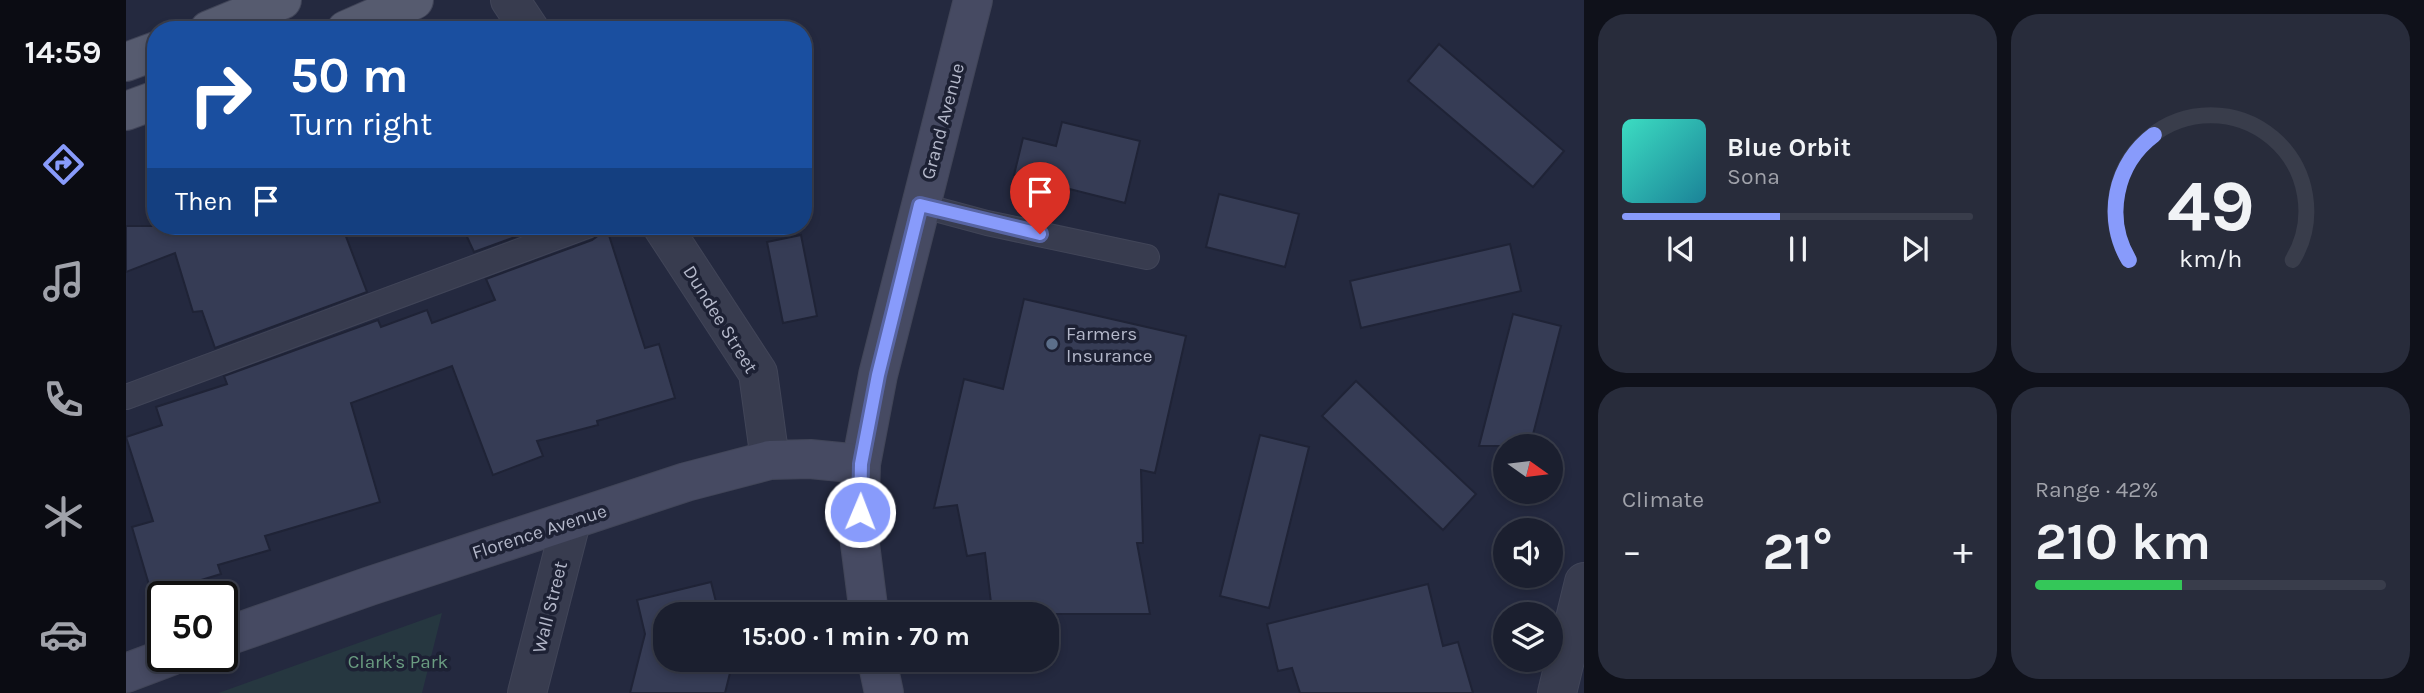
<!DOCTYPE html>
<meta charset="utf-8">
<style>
:root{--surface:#1b1f2f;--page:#282c3b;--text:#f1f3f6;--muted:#a0a2aa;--line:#393d4b;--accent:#889bfb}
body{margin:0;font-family:Karla,sans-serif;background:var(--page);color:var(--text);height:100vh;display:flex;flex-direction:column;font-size:26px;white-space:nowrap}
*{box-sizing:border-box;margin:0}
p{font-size:23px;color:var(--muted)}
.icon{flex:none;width:38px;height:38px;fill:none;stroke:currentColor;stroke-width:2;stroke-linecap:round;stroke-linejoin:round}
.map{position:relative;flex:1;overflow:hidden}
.details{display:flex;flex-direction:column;gap:14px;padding:14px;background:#0f111a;width:840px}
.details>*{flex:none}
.guide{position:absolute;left:21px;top:21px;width:665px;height:214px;border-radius:28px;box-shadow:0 4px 10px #0003,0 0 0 2px var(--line);background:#1a4fa0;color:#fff;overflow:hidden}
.needle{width:46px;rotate:104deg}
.fabs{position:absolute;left:1367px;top:434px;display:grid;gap:14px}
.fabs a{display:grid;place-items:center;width:70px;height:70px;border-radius:50%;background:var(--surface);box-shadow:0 4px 10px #0003,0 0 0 2px var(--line);font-size:35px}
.speed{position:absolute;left:21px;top:581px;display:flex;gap:14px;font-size:35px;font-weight:700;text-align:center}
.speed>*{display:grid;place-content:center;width:91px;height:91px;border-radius:50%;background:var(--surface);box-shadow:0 4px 10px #0003,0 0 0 2px var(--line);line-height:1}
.speed .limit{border:4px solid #111;border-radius:10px;background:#fff;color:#111}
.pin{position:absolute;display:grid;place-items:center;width:60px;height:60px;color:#fff;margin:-72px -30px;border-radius:50% 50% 50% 0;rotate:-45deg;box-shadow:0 0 7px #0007}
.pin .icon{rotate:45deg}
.me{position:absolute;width:77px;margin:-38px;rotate:1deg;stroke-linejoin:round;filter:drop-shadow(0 0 5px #0008)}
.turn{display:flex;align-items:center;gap:24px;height:147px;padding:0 28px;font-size:32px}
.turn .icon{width:91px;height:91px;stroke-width:2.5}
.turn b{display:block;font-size:49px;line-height:60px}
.then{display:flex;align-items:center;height:66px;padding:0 28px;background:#0003;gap:14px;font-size:26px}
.big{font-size:52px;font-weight:700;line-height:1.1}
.details .widget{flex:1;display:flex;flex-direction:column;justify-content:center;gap:10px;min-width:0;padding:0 24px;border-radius:28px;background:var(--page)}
.details .dial{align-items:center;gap:0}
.dial svg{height:182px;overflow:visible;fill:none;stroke:var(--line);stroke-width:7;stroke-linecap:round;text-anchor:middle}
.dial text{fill:var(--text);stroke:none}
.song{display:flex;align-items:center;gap:21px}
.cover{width:84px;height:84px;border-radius:10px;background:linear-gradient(135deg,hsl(170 70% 55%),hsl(190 70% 35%))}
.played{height:7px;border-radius:4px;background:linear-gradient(90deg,var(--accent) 45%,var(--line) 45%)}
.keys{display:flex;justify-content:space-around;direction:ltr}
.heat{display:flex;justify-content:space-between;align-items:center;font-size:38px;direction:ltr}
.charge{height:10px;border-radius:5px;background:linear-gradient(90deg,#34c759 42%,var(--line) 0)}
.details .tiles{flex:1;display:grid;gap:14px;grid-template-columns:repeat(2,1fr)}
.trip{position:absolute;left:527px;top:602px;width:406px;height:70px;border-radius:28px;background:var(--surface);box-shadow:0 4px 10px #0003,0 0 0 2px var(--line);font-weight:700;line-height:70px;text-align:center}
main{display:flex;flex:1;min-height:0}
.tabs{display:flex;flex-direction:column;width:126px;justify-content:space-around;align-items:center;background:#0b0c13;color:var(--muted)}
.tabs .icon{width:49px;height:49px}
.tabs .current{color:var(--accent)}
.tabs b{font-size:32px;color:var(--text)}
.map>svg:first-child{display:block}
.green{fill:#263740}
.building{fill:#363c55;stroke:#1f2336;stroke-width:2}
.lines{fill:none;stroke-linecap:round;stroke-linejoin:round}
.lane-casing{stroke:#414558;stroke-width:26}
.street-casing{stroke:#414558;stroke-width:40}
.secondary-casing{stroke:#414558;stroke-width:40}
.primary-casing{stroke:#414558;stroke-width:40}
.lane{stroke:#383c4f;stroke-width:24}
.street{stroke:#383c4f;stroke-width:38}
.secondary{stroke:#464a62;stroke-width:38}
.primary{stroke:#565b6f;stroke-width:38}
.route-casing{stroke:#5865a3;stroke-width:18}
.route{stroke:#889bfb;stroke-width:12}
.service-dot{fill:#5c6f8a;stroke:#1d2134;stroke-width:2.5}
.labels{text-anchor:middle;stroke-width:7;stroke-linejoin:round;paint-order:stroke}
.street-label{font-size:19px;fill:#b4b8ca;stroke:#1d2134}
.poi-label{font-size:19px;fill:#b4b8ca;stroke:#1d2134;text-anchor:start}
.park-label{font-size:19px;fill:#6a9c81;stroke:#1d2134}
</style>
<main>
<nav class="tabs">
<b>14:59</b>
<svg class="icon current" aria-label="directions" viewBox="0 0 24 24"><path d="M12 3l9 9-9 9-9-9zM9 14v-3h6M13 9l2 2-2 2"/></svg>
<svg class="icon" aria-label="music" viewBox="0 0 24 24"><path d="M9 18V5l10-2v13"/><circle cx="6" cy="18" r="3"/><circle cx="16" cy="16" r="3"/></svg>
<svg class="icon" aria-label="phone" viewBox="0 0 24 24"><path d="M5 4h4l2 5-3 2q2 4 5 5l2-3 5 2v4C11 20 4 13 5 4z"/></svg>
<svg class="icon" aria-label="climate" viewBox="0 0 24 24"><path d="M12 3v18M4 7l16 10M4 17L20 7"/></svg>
<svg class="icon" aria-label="car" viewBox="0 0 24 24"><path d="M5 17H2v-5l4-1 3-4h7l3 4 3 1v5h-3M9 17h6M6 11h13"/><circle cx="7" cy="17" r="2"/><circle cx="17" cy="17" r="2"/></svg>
</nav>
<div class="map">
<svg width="1458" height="693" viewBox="0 0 1458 693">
<rect width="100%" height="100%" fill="#24293f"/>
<!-- green -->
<path class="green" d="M 316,613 L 296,693 L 92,693 L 98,691 Z"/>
<!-- building -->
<g class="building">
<path d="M 1313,44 L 1438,151 L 1407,187 L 1282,81 Z"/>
<path d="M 936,122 L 1014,141 L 999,203 L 888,175 L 897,138 L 930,146 Z"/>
<path d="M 1093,194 L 1173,214 L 1159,267 L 1080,247 Z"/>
<path d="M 0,226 L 216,226 L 241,292 L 89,348 L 76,311 L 67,312 L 49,253 L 0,272 Z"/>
<path d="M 336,226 L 419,226 L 348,252 Z"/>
<path d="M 475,226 L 480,226 L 519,348 L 533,344 L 549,398 L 471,421 L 472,425 L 411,441 L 417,456 L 367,475 L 326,366 L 225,403 L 254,502 L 139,536 L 144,550 L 92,565 L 95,574 L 26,595 L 6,527 L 27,521 L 0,437 L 36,425 L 30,407 L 101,384 L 98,376 L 252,320 L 255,327 L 301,310 L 306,323 L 369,300 L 360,279 L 466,240 L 473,235 Z"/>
<path d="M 675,235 L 691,316 L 657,323 L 641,242 Z"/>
<path d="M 1384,244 L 1395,291 L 1235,328 L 1224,281 Z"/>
<path d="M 898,299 L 1060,336 L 1029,473 L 1015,470 L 1017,543 L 1011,543 L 1024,614 L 903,614 L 902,606 L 866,611 L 859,553 L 841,556 L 831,505 L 808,508 L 838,379 L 877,389 Z"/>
<path d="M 1387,314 L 1435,326 L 1404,446 L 1353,446 Z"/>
<path d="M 1230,381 L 1350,494 L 1317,530 L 1196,416 Z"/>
<path d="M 1134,435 L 1183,447 L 1143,608 L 1094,596 Z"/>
<path d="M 585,582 L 593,614 L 539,614 L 539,660 L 605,660 L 606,665 L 599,693 L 504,693 L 519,634 L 511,600 Z"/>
<path d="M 1302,584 L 1317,646 L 1332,642 L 1347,693 L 1174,693 L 1166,668 L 1152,671 L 1141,624 Z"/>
</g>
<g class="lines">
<defs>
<g id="lane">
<path d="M 794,205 L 861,223 L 1021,257"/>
<path d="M 0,397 L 461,226"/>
</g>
<g id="street">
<path d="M 384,0 L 404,30"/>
<path d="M 536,226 L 632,373 L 644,460"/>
<path d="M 401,693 L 445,522"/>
<path d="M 1431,693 L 1458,582"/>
</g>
<g id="secondary">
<path d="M 743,614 L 733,536 L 735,464 L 752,375 L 847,0"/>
<path d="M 96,638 L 244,586 L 560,482 L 644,460 L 684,459 L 735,464"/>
<path d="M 751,660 L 758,693"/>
<path d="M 0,673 L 45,656"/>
</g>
<g id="primary">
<path d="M 83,30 L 156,0"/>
<path d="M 220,30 L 288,0"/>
<path d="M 0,62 L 30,51"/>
<path d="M 0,111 L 30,100"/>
</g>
</defs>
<!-- lane casing -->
<use href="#lane" class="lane-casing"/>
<!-- street casing -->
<use href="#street" class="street-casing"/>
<!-- secondary casing -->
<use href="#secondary" class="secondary-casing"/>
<!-- primary casing -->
<use href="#primary" class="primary-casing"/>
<!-- lane -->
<use href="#lane" class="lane"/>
<!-- street -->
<use href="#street" class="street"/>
<!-- secondary -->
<use href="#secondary" class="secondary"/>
<!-- primary -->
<use href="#primary" class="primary"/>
</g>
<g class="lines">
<defs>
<path id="route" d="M 734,512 L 735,464 L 752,375 L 794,205 L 914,234"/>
</defs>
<!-- route casing -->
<use href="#route" class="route-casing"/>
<!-- route -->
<use href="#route" class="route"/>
</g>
<!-- markers -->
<circle class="service-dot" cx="926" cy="344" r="7"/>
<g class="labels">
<!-- street labels -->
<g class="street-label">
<text transform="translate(816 121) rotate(-75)" y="7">Grand Avenue</text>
<text transform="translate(595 319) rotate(58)" y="7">Dundee Street</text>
<text transform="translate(413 531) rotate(-18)" y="7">Florence Avenue</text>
<text transform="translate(423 607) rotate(-76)" y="7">Wall Street</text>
</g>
<!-- poi labels -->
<g class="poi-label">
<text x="940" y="340">Farmers<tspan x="940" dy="22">Insurance</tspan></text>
</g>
<!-- park labels -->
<g class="park-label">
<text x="272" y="668">Clark's Park</text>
</g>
</g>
</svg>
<div class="fabs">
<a><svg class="needle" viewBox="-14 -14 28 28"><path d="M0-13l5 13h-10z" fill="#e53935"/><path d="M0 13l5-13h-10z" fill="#a0a2aa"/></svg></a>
<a><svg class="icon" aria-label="sound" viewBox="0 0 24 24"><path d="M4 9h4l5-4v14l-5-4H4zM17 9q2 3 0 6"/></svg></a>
<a><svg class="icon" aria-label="layers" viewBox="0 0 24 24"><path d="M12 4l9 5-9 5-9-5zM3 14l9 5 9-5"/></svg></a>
</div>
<div class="speed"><div class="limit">50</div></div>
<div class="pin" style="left:914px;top:234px;background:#d93025"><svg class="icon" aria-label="arrive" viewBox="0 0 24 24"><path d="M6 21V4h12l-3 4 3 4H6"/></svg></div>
<svg class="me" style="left:734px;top:512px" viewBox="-20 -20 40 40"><circle r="17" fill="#889bfb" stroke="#fff" stroke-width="3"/><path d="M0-11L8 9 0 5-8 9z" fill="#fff"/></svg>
<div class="trip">15:00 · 1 min · 70 m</div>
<div class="guide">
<div class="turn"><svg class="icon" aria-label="right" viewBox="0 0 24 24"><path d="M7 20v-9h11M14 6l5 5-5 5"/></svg><div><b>50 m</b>Turn right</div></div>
<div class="then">Then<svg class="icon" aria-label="arrive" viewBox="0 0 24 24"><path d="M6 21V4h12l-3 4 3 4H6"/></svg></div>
</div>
</div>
<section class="details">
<div class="tiles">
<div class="widget">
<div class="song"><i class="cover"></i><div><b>Blue Orbit</b><p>Sona</p></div></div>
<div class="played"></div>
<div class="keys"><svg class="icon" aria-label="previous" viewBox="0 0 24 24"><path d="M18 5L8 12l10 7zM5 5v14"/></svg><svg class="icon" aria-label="pause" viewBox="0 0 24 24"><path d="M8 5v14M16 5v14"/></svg><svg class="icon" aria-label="next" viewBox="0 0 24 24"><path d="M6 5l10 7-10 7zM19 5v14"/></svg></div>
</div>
<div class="widget dial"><svg viewBox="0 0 100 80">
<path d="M14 69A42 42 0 1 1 86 69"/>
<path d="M14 69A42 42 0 0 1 25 14" stroke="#889bfb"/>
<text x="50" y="56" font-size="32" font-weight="700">49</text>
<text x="50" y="72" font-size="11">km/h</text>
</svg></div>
<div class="widget"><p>Climate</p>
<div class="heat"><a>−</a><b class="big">21°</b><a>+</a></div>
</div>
<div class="widget"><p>Range · 42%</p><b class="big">210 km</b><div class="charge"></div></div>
</div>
</section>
</main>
